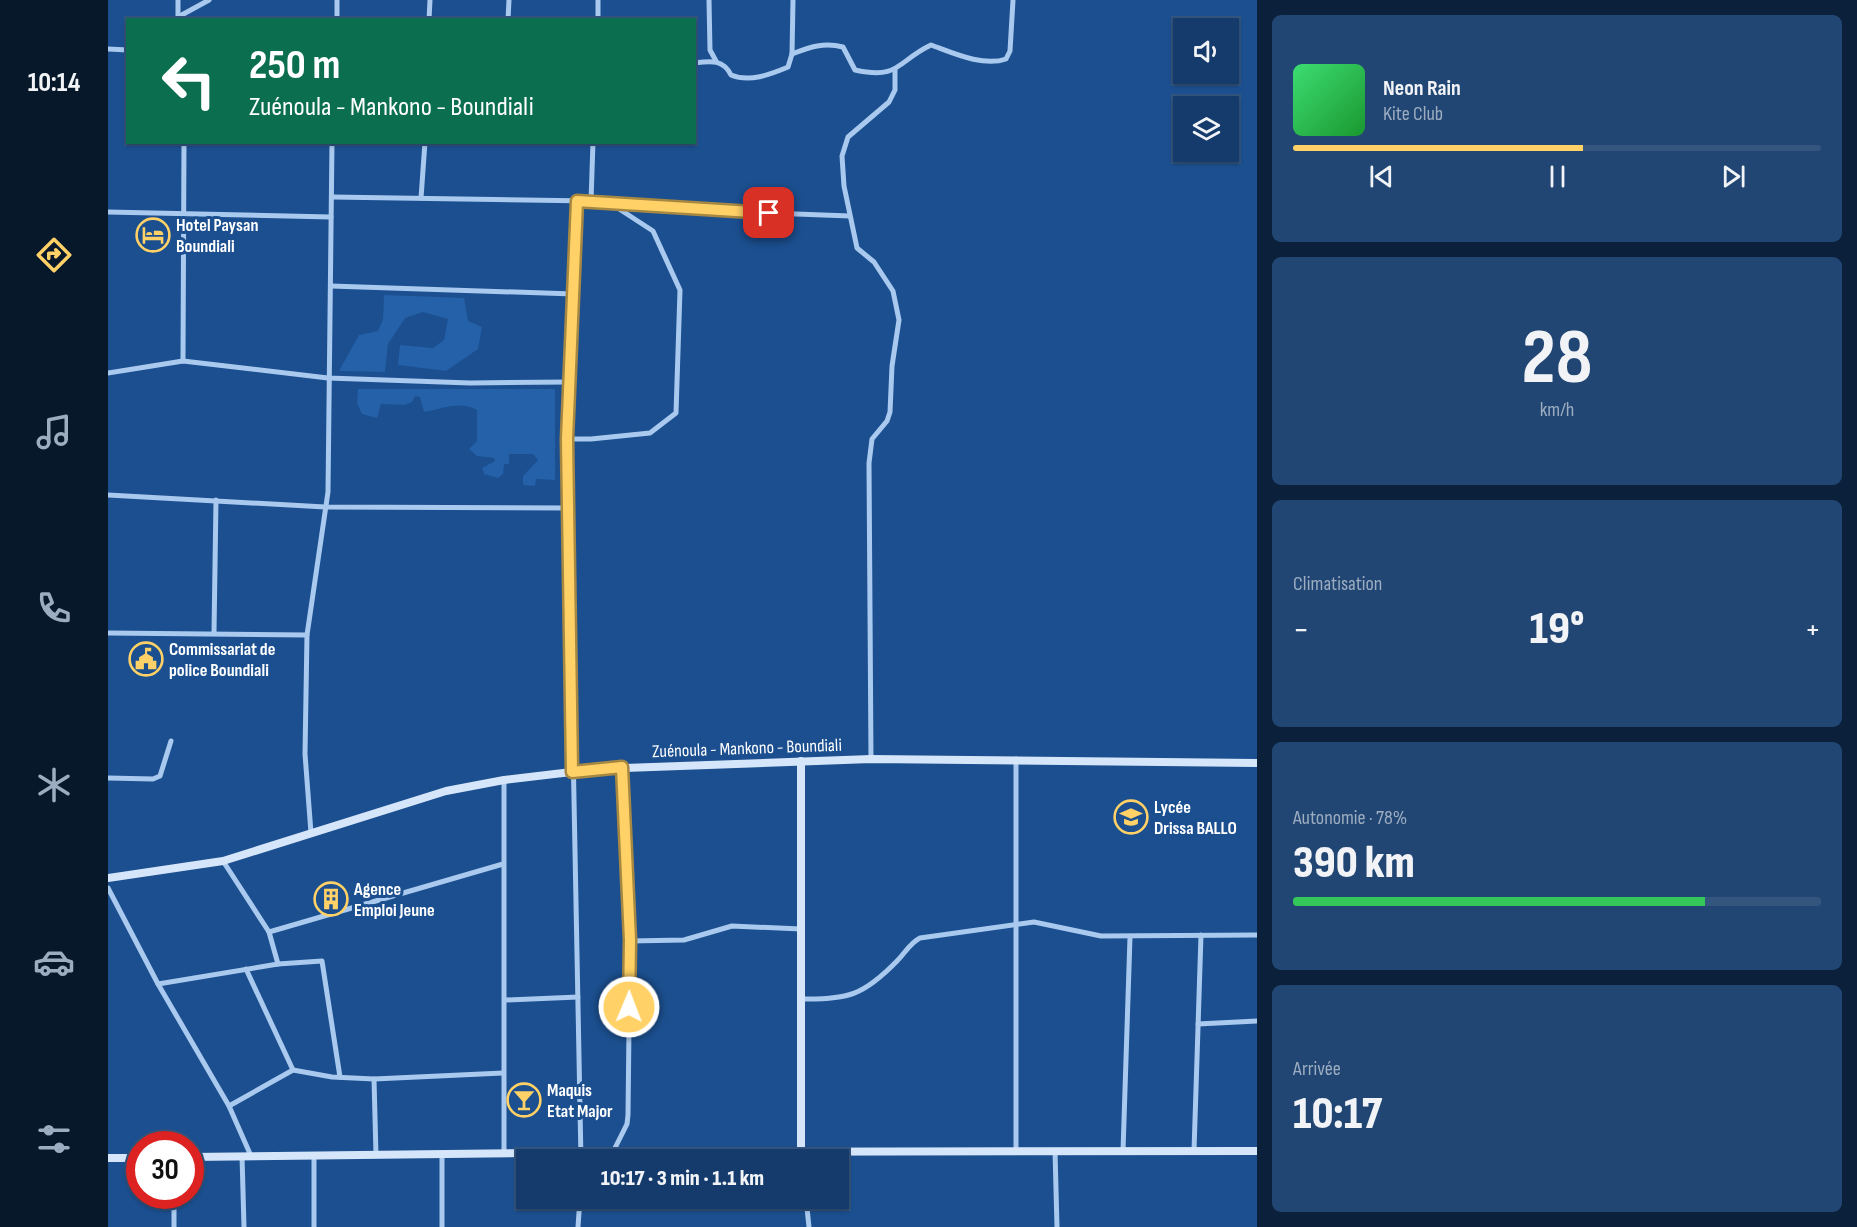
<!DOCTYPE html>
<html lang="fr">
<meta charset="utf-8">
<style>
:root{--surface:#143b6b;--page:#214673;--text:#f1f3f6;--muted:#9dadc1;--line:#33557e;--accent:#ffd166}
body{margin:0;font-family:"Sofia Sans Condensed",sans-serif;background:var(--page);color:var(--text);height:100vh;display:flex;flex-direction:column;font-size:22px;white-space:nowrap}
*{box-sizing:border-box;margin:0}
p{font-size:20px;color:var(--muted)}
.icon{flex:none;width:33px;height:33px;fill:none;stroke:currentColor;stroke-width:2;stroke-linecap:round;stroke-linejoin:round}
.map{position:relative;flex:1;overflow:hidden}
.drawer{display:flex;flex-direction:column;gap:15px;padding:15px;background:#0b203b;width:600px}
.drawer>*{flex:none}
.banner{position:absolute;left:18px;top:18px;width:570px;height:126px;border-radius:0px;box-shadow:0 2px 4px #0004,0 0 0 2px var(--line);background:#0b6e4f;color:#fff;overflow:hidden}
.controls{position:absolute;left:1065px;top:18px;display:grid;gap:12px}
.controls a{display:grid;place-items:center;width:66px;height:66px;border-radius:0px;background:var(--surface);box-shadow:0 2px 4px #0004,0 0 0 2px var(--line);font-size:30px}
.speed{position:absolute;left:18px;top:1131px;display:flex;gap:12px;font-size:30px;font-weight:700;text-align:center}
.speed>*{display:grid;place-content:center;width:78px;height:78px;border-radius:50%;background:var(--surface);box-shadow:0 2px 4px #0004,0 0 0 2px var(--line);line-height:1}
.speed .limit{border:9px solid #d22;background:#fff;color:#111}
.pin{position:absolute;display:grid;place-items:center;width:51px;height:51px;color:#fff;margin:-26px;border-radius:12px;box-shadow:0 3px 9px #0006}
.me{position:absolute;width:66px;margin:-33px;rotate:1deg;stroke-linejoin:round;filter:drop-shadow(0 0 4px #0008)}
.turn{display:flex;align-items:center;gap:21px;height:126px;padding:0 24px;font-size:27px}
.turn .icon{width:78px;height:78px;stroke-width:2.5}
.turn b{display:block;font-size:42px;line-height:51px}
.big{font-size:45px;font-weight:800;line-height:1.1}
.drawer .widget{flex:1;display:flex;flex-direction:column;justify-content:center;gap:9px;min-width:0;padding:0 21px;border-radius:9px;background:var(--page)}
.drawer .dial{align-items:center;gap:0}
.dial b{font-size:78px;line-height:1}
.song{display:flex;align-items:center;gap:18px}
.cover{width:72px;height:72px;border-radius:9px;background:linear-gradient(135deg,hsl(140 70% 55%),hsl(130 70% 35%))}
.played{height:6px;border-radius:3px;background:linear-gradient(90deg,var(--accent) 55%,var(--line) 55%)}
.keys{display:flex;justify-content:space-around;direction:ltr}
.heat{display:flex;justify-content:space-between;align-items:center;font-size:33px;direction:ltr}
.charge{height:9px;border-radius:4px;background:linear-gradient(90deg,#34c759 78%,var(--line) 0)}
.trip{position:absolute;left:408px;top:1149px;width:333px;height:60px;border-radius:0px;background:var(--surface);box-shadow:0 2px 4px #0004,0 0 0 2px var(--line);font-weight:800;line-height:60px;text-align:center}
main{display:flex;flex:1;min-height:0}
.menu{display:flex;flex-direction:column;width:108px;justify-content:space-around;align-items:center;background:#08182b;color:var(--muted)}
.menu .icon{width:42px;height:42px}
.menu .current{color:var(--accent)}
.menu b{font-size:27px;color:var(--text)}
.map>svg:first-child{display:block}
.green{fill:#2461a8}
.lines{fill:none;stroke-linecap:round;stroke-linejoin:round}
.street{stroke:#a9c9ee;stroke-width:5}
.secondary{stroke:#d6e6fa;stroke-width:8}
.route-casing{stroke:#a68842;stroke-width:15}
.route{stroke:#ffd166;stroke-width:10}
.labels{text-anchor:middle;stroke-width:6;stroke-linejoin:round;paint-order:stroke}
.poi-label{font-size:18px;font-weight:bold;fill:#fff;stroke:#1b4f8f;text-anchor:start}
.street-label{font-size:18px;fill:#fff;stroke:#1b4f8f}
</style>
<main>
<nav class="menu">
<b>10:14</b>
<svg class="icon current" aria-label="directions" viewBox="0 0 24 24"><path d="M12 3l9 9-9 9-9-9zM9 14v-3h6M13 9l2 2-2 2"/></svg>
<svg class="icon" aria-label="music" viewBox="0 0 24 24"><path d="M9 18V5l10-2v13"/><circle cx="6" cy="18" r="3"/><circle cx="16" cy="16" r="3"/></svg>
<svg class="icon" aria-label="phone" viewBox="0 0 24 24"><path d="M5 4h4l2 5-3 2q2 4 5 5l2-3 5 2v4C11 20 4 13 5 4z"/></svg>
<svg class="icon" aria-label="climate" viewBox="0 0 24 24"><path d="M12 3v18M4 7l16 10M4 17L20 7"/></svg>
<svg class="icon" aria-label="car" viewBox="0 0 24 24"><path d="M5 17H2v-5l4-1 3-4h7l3 4 3 1v5h-3M9 17h6M6 11h13"/><circle cx="7" cy="17" r="2"/><circle cx="17" cy="17" r="2"/></svg>
<svg class="icon" aria-label="filters" viewBox="0 0 24 24"><path d="M4 7h16M4 17h16"/><circle cx="9" cy="7" r="2"/><circle cx="15" cy="17" r="2"/></svg>
</nav>
<div class="map">
<svg width="1149" height="1227" viewBox="0 0 1149 1227">
<rect width="100%" height="100%" fill="#1b4f8f"/>
<!-- green -->
<g class="green">
<path d="M 276,295 L 356,298 L 360,321 L 374,327 L 370,349 L 338,371 L 290,365 L 292,345 L 325,348 L 336,340 L 340,319 L 315,312 L 297,318 L 280,344 L 277,372 L 231,371 L 251,335 L 270,331 L 275,319 Z"/>
<path d="M 250,389 L 447,389 L 447,480 L 428,479 L 427,486 L 415,485 L 415,476 L 430,460 L 425,454 L 401,454 L 401,464 L 396,464 L 395,474 L 390,478 L 376,474 L 374,468 L 387,461 L 386,458 L 369,456 L 361,449 L 369,441 L 369,410 C 352,400 334,409 316,412 L 312,397 L 307,396 L 304,402 L 297,405 L 273,404 L 269,418 L 254,414 L 249,403 Z"/>
</g>
<g class="lines">
<!-- street -->
<g class="street">
<path d="M 601,0 L 602,50 L 608,61"/>
<path d="M 70,17 L 101,0"/>
<path d="M 70,19 L 70,0"/>
<path d="M 229,20 L 229,0"/>
<path d="M 321,20 L 322,0"/>
<path d="M 400,20 L 401,0"/>
<path d="M 490,20 L 490,0"/>
<path d="M 0,49 L 20,50"/>
<path d="M 684,54 C 702,47 716,42 735,47 L 747,70 C 792,80 789,61 823,45 C 845,53 875,67 898,59 L 902,51 L 905,0"/>
<path d="M 586,63 C 603,61 615,59 623,75 C 642,83 663,74 680,67 L 684,54 L 685,0"/>
<path d="M 224,197 L 483,201 L 661,213 L 742,216"/>
<path d="M 313,198 L 317,142"/>
<path d="M 469,201 L 459,439 L 473,1160"/>
<path d="M 483,201 L 485,142"/>
<path d="M 0,212 L 223,217"/>
<path d="M 223,286 L 466,294"/>
<path d="M 75,361 L 76,142"/>
<path d="M 0,373 L 75,361 L 220,378 L 362,383 L 460,382"/>
<path d="M 459,439 L 483,439 L 542,433 L 568,413 L 572,290 L 545,231 L 502,203"/>
<path d="M 0,495 L 217,507 L 462,508"/>
<path d="M 0,633 L 199,635"/>
<path d="M 106,633 L 108,500"/>
<path d="M 763,759 L 761,463 L 764,439 L 779,421 L 782,412 L 784,366 L 791,320 L 785,291 L 766,262 L 749,248 L 736,186 L 734,156 L 740,137 L 781,102 L 787,90 L 787,70"/>
<path d="M 908,759 L 908,1151"/>
<path d="M 0,778 L 45,779 L 52,776 L 63,741"/>
<path d="M 396,780 L 396,1153"/>
<path d="M 203,833 L 197,754 L 199,635 L 220,492 L 224,142"/>
<path d="M 115,861 L 161,932 L 395,864"/>
<path d="M 0,888 L 50,984 L 121,1106 L 143,1156"/>
<path d="M 161,932 L 170,964"/>
<path d="M 522,941 L 576,940 L 624,926 L 693,929"/>
<path d="M 138,969 L 185,1070"/>
<path d="M 50,984 L 170,964 L 214,961 L 232,1077"/>
<path d="M 693,999 C 740,1000 756,995 789,961 C 797,953 802,943 812,938 L 926,922 L 993,936 L 1149,935"/>
<path d="M 398,1000 L 470,997"/>
<path d="M 1090,1024 L 1149,1021"/>
<path d="M 266,1079 L 268,1155"/>
<path d="M 121,1106 L 185,1070 L 224,1077 L 266,1079 L 395,1073"/>
<path d="M 947,1151 L 949,1227"/>
<path d="M 1015,1151 L 1022,937"/>
<path d="M 1086,1151 L 1093,935"/>
<path d="M 505,1152 L 519,1124 L 520,1115 L 522,941 L 514,767"/>
<path d="M 334,1154 L 334,1227"/>
<path d="M 134,1156 L 136,1227"/>
<path d="M 698,1198 L 701,1227"/>
<path d="M 66,1227 L 66,1196"/>
<path d="M 206,1227 L 206,1156"/>
<path d="M 470,1227 L 472,1198"/>
</g>
<!-- secondary -->
<g class="secondary">
<path d="M 0,878 L 115,861 L 338,791 L 396,780 L 489,769 L 763,759 L 1149,763"/>
<path d="M 693,1153 L 693,761"/>
<path d="M 82,1157 L 505,1152 L 1149,1151"/>
<path d="M 0,1158 L 32,1158"/>
</g>
</g>
<g class="lines">
<defs>
<path id="route" d="M 521,1007 L 522,940 L 514,767 L 464,772 L 459,439 L 469,201 L 661,213"/>
</defs>
<!-- route casing -->
<use href="#route" class="route-casing"/>
<!-- route -->
<use href="#route" class="route"/>
</g>
<!-- icons -->
<defs>
<symbol id="hotel-ring" viewBox="-11 -11 22 22"><circle r="9.5" fill="#1b4f8f" stroke="#ffd166" stroke-width="1.5"/><path d="M-6-4.5h1.5V1H6V5H4.5V3h-9V5H-6ZM-4 0a1.8 1.8 0 1 1 3.6 0ZM.5 0V-2.5h3Q6-2.5 6 0Z" fill="#ffd166"/></symbol>
<symbol id="civic-ring" viewBox="-11 -11 22 22"><circle r="9.5" fill="#1b4f8f" stroke="#ffd166" stroke-width="1.5"/><path d="M-.6-6.5H3V-4.5H.6V-3L4-1V1h2V6H-6V1h2V-1L-.6-3ZM-1.2 2.5V6h2.4V2.5Z" fill="#ffd166"/></symbol>
<symbol id="school-ring" viewBox="-11 -11 22 22"><circle r="9.5" fill="#1b4f8f" stroke="#ffd166" stroke-width="1.5"/><path d="M0-5L7-2L0 1L-7-2ZM-4 1L0 2.5L4 1V4Q0 6-4 4Z" fill="#ffd166"/></symbol>
<symbol id="building-ring" viewBox="-11 -11 22 22"><circle r="9.5" fill="#1b4f8f" stroke="#ffd166" stroke-width="1.5"/><path d="M-4-6H4V6H1V3H-1V6H-4ZM-2.5-4.3h1.7v1.8h-1.7ZM.8-4.3h1.7v1.8H.8ZM-2.5-1h1.7V.8h-1.7ZM.8-1h1.7V.8H.8Z" fill="#ffd166"/></symbol>
<symbol id="bar-ring" viewBox="-11 -11 22 22"><circle r="9.5" fill="#1b4f8f" stroke="#ffd166" stroke-width="1.5"/><path d="M-6-5H6L.8 .8V4.5H3.5V6h-7V4.5H-.8V.8Z" fill="#ffd166"/></symbol>
</defs>
<g fill-rule="evenodd">
<use href="#hotel-ring" x="26" y="216" width="38" height="38"/>
<use href="#civic-ring" x="19" y="640" width="38" height="38"/>
<use href="#school-ring" x="1004" y="798" width="38" height="38"/>
<use href="#building-ring" x="204" y="880" width="38" height="38"/>
<use href="#bar-ring" x="397" y="1081" width="38" height="38"/>
</g>
<g class="labels">
<!-- poi labels -->
<g class="poi-label">
<text x="68" y="231">Hotel Paysan<tspan x="68" dy="21">Boundiali</tspan></text>
<text x="61" y="655">Commissariat de<tspan x="61" dy="21">police Boundiali</tspan></text>
<text x="1046" y="813">Lycée<tspan x="1046" dy="21">Drissa BALLO</tspan></text>
<text x="246" y="895">Agence<tspan x="246" dy="21">Emploi Jeune</tspan></text>
<text x="439" y="1096">Maquis<tspan x="439" dy="21">Etat Major</tspan></text>
</g>
<!-- street labels -->
<g class="street-label">
<text transform="translate(639 748) rotate(-2)" y="6">Zuénoula - Mankono - Boundiali</text>
</g>
</g>
</svg>
<div class="controls">
<a><svg class="icon" aria-label="sound" viewBox="0 0 24 24"><path d="M4 9h4l5-4v14l-5-4H4zM17 9q2 3 0 6"/></svg></a>
<a><svg class="icon" aria-label="layers" viewBox="0 0 24 24"><path d="M12 4l9 5-9 5-9-5zM3 14l9 5 9-5"/></svg></a>
</div>
<div class="speed"><div class="limit">30</div></div>
<div class="pin" style="left:661px;top:213px;background:#d93025"><svg class="icon" aria-label="arrive" viewBox="0 0 24 24"><path d="M6 21V4h12l-3 4 3 4H6"/></svg></div>
<svg class="me" style="left:521px;top:1007px" viewBox="-20 -20 40 40"><circle r="17" fill="#ffd166" stroke="#fff" stroke-width="3"/><path d="M0-11L8 9 0 5-8 9z" fill="#fff"/></svg>
<div class="trip">10:17 · 3 min · 1.1 km</div>
<div class="banner">
<div class="turn"><svg class="icon" aria-label="left" viewBox="0 0 24 24"><path d="M17 20v-9H6M10 6l-5 5 5 5"/></svg><div><b>250 m</b>Zuénoula - Mankono - Boundiali</div></div>
</div>
</div>
<section class="drawer">
<div class="widget">
<div class="song"><i class="cover"></i><div><b>Neon Rain</b><p>Kite Club</p></div></div>
<div class="played"></div>
<div class="keys"><svg class="icon" aria-label="previous" viewBox="0 0 24 24"><path d="M18 5L8 12l10 7zM5 5v14"/></svg><svg class="icon" aria-label="pause" viewBox="0 0 24 24"><path d="M8 5v14M16 5v14"/></svg><svg class="icon" aria-label="next" viewBox="0 0 24 24"><path d="M6 5l10 7-10 7zM19 5v14"/></svg></div>
</div>
<div class="widget dial"><b>28</b><p>km/h</p></div>
<div class="widget"><p>Climatisation</p>
<div class="heat"><a>−</a><b class="big">19°</b><a>+</a></div>
</div>
<div class="widget"><p>Autonomie · 78%</p><b class="big">390 km</b><div class="charge"></div></div>
<div class="widget"><p>Arrivée</p><b class="big">10:17</b></div>
</section>
</main>
